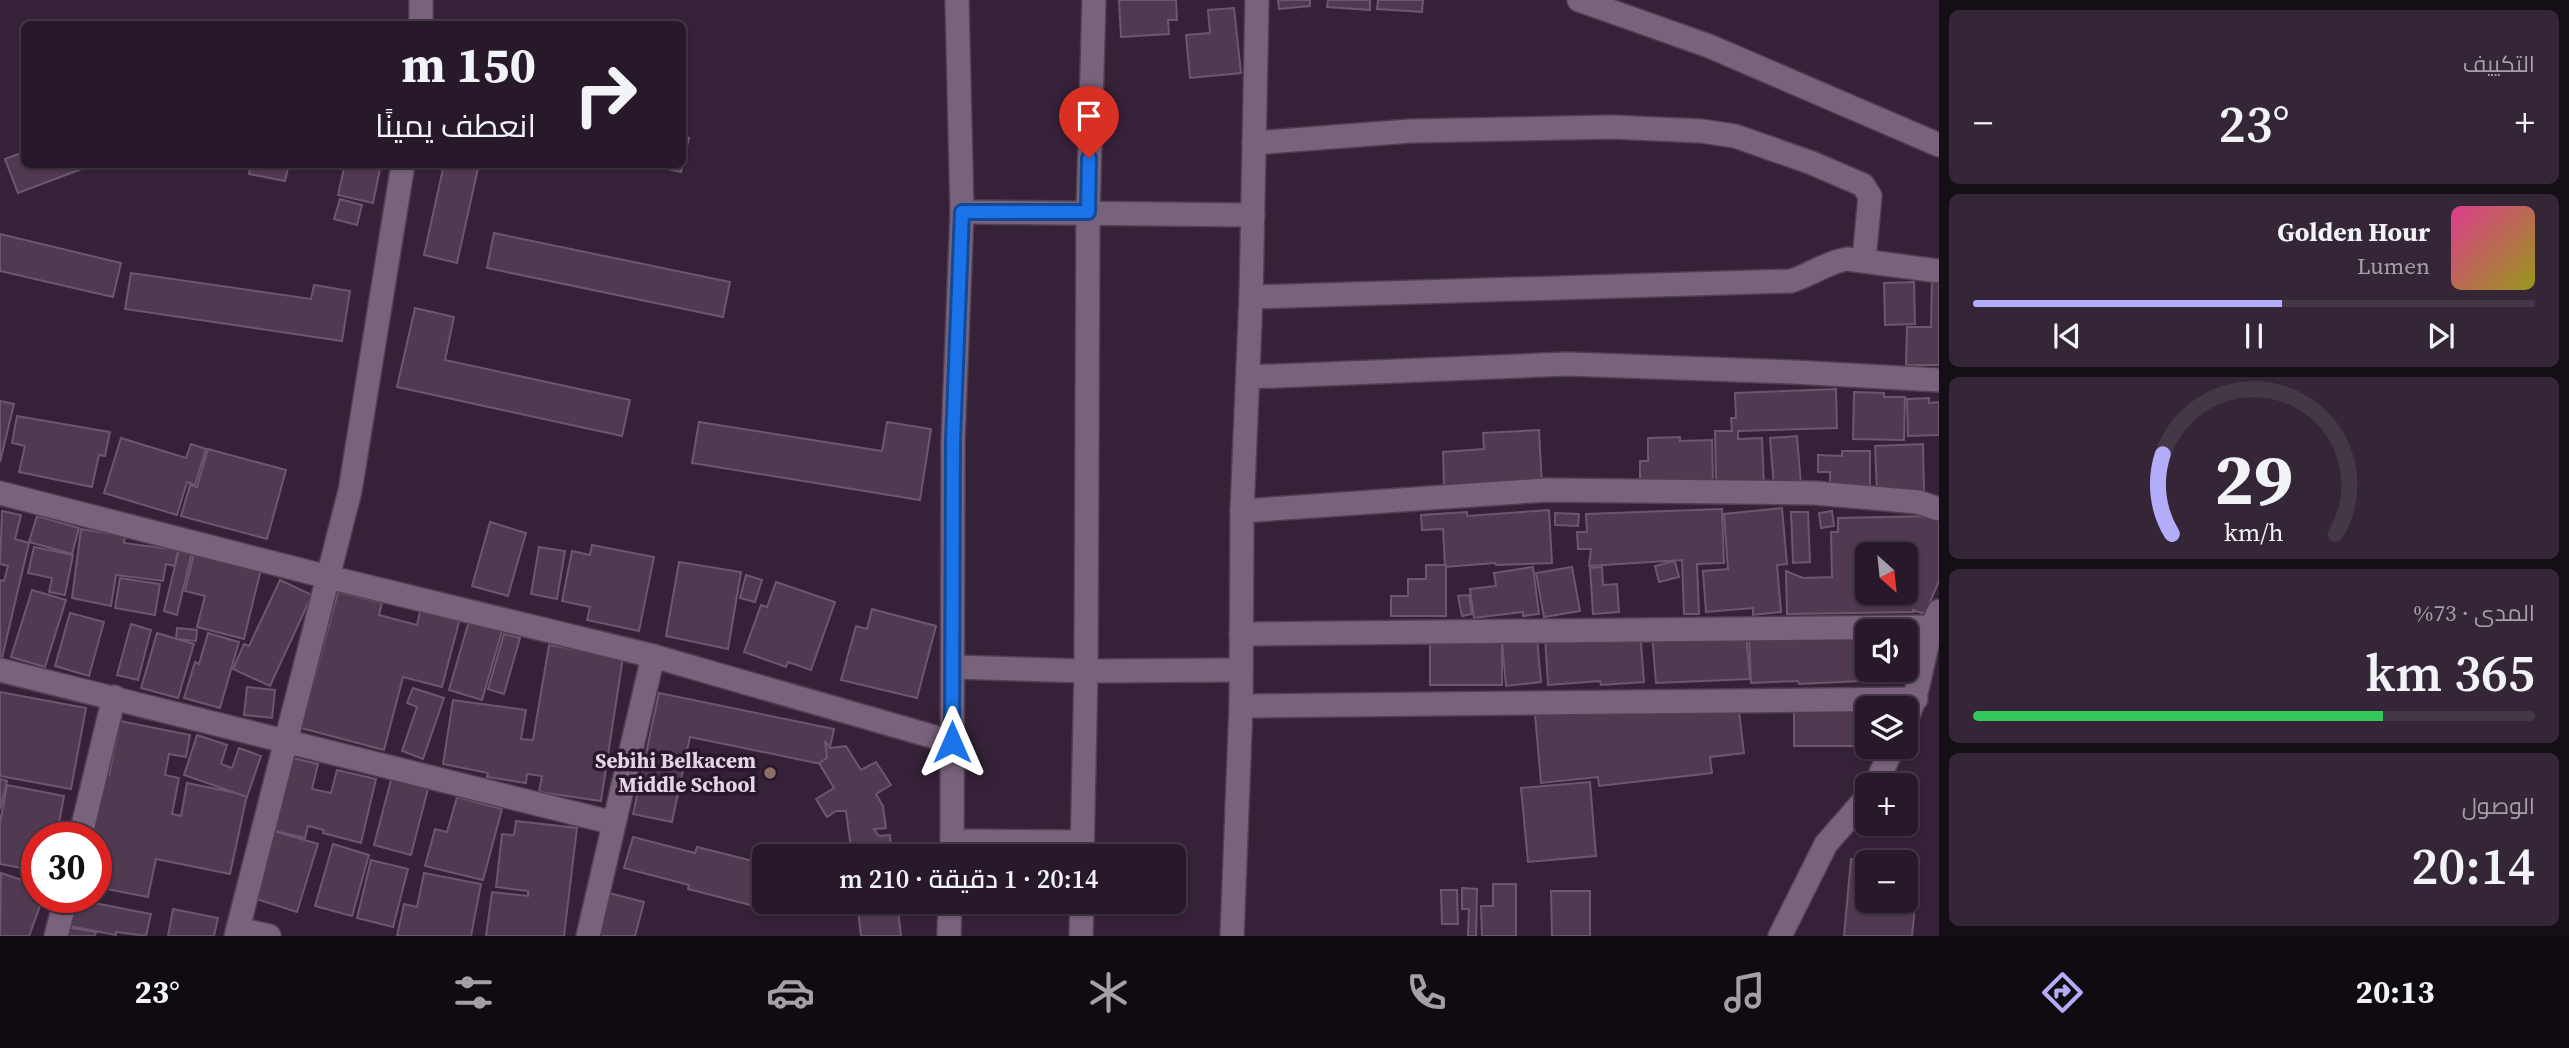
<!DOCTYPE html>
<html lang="ar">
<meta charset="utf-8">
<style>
:root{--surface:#28192a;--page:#342636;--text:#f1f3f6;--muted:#a5a0a8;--line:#443847;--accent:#b3adf9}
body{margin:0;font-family:"Source Serif 4",Cairo,serif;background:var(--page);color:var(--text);direction:rtl;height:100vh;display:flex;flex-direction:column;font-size:26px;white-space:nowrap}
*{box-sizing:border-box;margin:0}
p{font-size:23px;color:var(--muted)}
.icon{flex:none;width:38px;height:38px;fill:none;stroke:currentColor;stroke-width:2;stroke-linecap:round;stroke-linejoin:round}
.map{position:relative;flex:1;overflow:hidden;direction:ltr}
.details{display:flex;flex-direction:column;gap:10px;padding:10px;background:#160e17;width:630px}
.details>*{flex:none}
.top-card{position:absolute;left:21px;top:21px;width:665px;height:147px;border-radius:10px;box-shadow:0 2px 5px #0004,0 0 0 2px var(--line);direction:rtl;background:#28192a;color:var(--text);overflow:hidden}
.needle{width:46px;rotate:153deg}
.fabs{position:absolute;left:1855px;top:542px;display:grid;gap:14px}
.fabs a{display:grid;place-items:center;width:63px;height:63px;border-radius:10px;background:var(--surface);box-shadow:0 2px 5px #0004,0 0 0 2px var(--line);font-size:35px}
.speed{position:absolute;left:21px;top:822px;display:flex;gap:14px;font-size:35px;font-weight:700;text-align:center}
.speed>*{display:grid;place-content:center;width:91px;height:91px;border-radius:50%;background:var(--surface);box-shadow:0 2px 5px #0004,0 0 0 2px var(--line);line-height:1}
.speed .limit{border:10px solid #d22;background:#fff;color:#111}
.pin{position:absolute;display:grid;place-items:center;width:60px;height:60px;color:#fff;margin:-72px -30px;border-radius:50% 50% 50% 0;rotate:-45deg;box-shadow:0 0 7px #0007}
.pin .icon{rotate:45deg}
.me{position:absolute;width:77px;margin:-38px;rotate:0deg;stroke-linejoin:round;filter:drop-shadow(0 0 5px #0008)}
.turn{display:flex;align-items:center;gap:24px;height:147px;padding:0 35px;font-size:32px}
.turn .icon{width:91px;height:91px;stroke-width:2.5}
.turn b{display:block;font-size:49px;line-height:60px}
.big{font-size:52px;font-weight:600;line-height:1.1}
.details .tile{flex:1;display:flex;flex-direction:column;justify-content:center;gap:10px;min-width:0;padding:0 24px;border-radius:10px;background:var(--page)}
.details .dial{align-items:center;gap:0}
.dial svg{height:182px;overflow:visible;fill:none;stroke:var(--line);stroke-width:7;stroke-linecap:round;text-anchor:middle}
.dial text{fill:var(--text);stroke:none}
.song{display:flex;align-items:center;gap:21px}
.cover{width:84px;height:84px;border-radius:10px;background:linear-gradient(135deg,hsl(330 70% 55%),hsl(60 70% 35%))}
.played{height:7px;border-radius:4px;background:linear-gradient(90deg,var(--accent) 55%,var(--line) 55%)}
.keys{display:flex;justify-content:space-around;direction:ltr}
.heat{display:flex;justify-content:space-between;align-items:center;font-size:38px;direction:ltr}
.charge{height:10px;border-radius:5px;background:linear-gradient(90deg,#34c759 73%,var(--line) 0)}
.trip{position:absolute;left:752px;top:844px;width:434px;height:70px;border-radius:10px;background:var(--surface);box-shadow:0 2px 5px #0004,0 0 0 2px var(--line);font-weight:600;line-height:70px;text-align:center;direction:rtl}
.tabs{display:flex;height:112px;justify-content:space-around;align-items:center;background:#100a11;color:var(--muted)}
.tabs .icon{width:49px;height:49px}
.tabs .active{color:var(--accent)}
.tabs b{font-size:32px;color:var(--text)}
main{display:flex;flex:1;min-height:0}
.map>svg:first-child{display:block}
.building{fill:#513a51;stroke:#6e566f;stroke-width:2;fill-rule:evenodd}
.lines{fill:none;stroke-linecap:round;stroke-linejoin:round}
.minor-casing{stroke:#503f51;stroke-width:26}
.minor{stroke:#79627c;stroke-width:23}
.route-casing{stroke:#114b97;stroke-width:18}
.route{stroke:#1a73e8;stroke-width:12}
.education-dot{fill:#8d6e63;stroke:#2b172d;stroke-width:2.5}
.labels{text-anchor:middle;stroke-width:7;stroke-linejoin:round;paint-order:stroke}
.poi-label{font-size:21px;font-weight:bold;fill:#e3d6e4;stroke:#2b172d;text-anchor:end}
</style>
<main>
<section class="details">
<div class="tile"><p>التكييف</p>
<div class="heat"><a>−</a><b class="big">23°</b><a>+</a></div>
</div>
<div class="tile">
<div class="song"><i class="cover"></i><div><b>Golden Hour</b><p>Lumen</p></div></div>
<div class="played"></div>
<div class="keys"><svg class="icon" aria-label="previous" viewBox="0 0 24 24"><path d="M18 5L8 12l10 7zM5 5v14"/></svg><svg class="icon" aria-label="pause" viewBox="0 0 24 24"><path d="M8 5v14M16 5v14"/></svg><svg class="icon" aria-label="next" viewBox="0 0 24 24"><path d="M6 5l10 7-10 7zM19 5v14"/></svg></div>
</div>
<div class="tile dial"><svg viewBox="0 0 100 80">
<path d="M14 69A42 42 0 1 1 86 69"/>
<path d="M14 69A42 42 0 0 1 10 34" stroke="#b3adf9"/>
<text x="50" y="56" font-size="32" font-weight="700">29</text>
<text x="50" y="72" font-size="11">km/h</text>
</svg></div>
<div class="tile"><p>المدى · 73%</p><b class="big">365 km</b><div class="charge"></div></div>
<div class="tile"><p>الوصول</p><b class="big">20:14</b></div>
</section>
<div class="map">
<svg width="1939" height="936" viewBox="0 0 1939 936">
<rect width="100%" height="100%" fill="#352138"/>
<!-- building -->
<g class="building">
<path d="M 1119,0 L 1176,0 L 1177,20 L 1168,20 L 1169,34 L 1121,37 Z"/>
<path d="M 1278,0 L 1310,0 L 1310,6 L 1279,9 Z"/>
<path d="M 1328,0 L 1370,0 L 1370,10 L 1327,7 Z"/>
<path d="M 1378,0 L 1423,0 L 1422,12 L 1377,9 Z"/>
<path d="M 1234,8 L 1241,73 L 1190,78 L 1186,35 L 1210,33 L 1208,10 Z"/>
<path d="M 682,136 L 689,138 L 681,172 L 646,164 L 682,164 Z"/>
<path d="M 24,152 L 24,164 L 95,164 L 18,193 L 5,159 Z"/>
<path d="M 251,164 L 289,164 L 285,181 L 249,174 Z"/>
<path d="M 345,164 L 381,164 L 373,203 L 338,195 Z"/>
<path d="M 444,164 L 479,164 L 457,263 L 424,255 Z"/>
<path d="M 340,199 L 362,205 L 357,225 L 334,219 Z"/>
<path d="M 494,233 L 730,282 L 723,317 L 487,268 Z"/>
<path d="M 0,234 L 121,263 L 113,297 L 0,271 Z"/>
<path d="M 131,273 L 311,299 L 314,285 L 350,291 L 342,341 L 125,309 Z"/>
<path d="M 1932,275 L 1939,276 L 1939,365 L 1906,365 L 1907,327 L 1931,327 Z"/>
<path d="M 1914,282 L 1915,324 L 1885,325 L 1884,283 Z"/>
<path d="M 415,308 L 454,317 L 445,360 L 630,400 L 622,436 L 397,387 Z"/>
<path d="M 1836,389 L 1837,428 L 1738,431 L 1738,439 L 1762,438 L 1764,486 L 1716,482 L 1715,431 L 1732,431 L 1731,418 L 1736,418 L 1735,393 Z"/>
<path d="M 1854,392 L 1884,393 L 1884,397 L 1905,397 L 1904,440 L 1853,439 Z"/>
<path d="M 1929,398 L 1929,403 L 1939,402 L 1939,435 L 1908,436 L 1907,399 Z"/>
<path d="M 0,401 L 14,404 L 0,462 Z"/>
<path d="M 17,416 L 110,432 L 105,456 L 99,455 L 92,487 L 19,472 L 25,446 L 12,443 Z"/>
<path d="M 699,422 L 882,451 L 887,422 L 931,429 L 920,500 L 692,463 Z"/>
<path d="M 1539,430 L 1542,485 L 1444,486 L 1443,452 L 1484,449 L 1483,433 Z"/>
<path d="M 1797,436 L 1801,485 L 1774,488 L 1770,438 Z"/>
<path d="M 1680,437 L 1680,441 L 1712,440 L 1713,485 L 1640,488 L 1640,461 L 1648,461 L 1648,438 Z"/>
<path d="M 121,438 L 186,458 L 191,444 L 206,449 L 195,485 L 187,482 L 177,515 L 104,493 Z"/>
<path d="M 1923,444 L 1924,491 L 1877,492 L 1875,446 Z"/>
<path d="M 208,449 L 286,470 L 267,539 L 181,516 L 190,485 L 197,487 Z"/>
<path d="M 1842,451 L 1870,451 L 1870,489 L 1830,489 L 1830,472 L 1818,472 L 1818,455 L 1842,456 Z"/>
<path d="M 1782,508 L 1787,564 L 1777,565 L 1781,612 L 1753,615 L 1753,608 L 1706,612 L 1703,571 L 1728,569 L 1724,514 Z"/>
<path d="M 1722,509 L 1724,563 L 1697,564 L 1699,614 L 1684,614 L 1682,560 L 1589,566 L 1591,549 L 1578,549 L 1577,532 L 1587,532 L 1586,514 Z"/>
<path d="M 1549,510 L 1552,563 L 1496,565 L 1495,563 L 1445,567 L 1443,529 L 1422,530 L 1421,515 L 1467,512 L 1467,516 Z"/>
<path d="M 2,511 L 21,515 L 15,539 L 29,543 L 2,658 L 0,657 L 0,580 L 4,581 L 8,566 L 0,564 Z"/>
<path d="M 1832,511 L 1834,526 L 1821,528 L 1819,513 Z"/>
<path d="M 1791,512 L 1808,512 L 1810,562 L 1793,563 Z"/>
<path d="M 1555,513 L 1579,514 L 1578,526 L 1555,525 Z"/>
<path d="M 37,516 L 79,528 L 72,554 L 29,542 Z"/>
<path d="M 1930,516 L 1939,520 L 1939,581 L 1925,614 L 1913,610 L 1914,612 L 1787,614 L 1786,571 L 1803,578 L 1832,577 L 1831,532 L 1838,532 L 1838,518 ZM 1867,555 L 1906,555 L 1906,593 L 1867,593 Z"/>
<path d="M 490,522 L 526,533 L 508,596 L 472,586 Z"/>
<path d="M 81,529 L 125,536 L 124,543 L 178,550 L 175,566 L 166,564 L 163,581 L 116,575 L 111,606 L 72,598 Z"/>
<path d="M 592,545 L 654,557 L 639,631 L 587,620 L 590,607 L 562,601 L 572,551 L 590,555 Z"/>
<path d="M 34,547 L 73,555 L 65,595 L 49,592 L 52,578 L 28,573 Z"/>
<path d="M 539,547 L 565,551 L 557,599 L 531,594 Z"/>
<path d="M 179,549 L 192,552 L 177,615 L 164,611 Z"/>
<path d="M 194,553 L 261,569 L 244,639 L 197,627 L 205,596 L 185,591 Z"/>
<path d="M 1675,561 L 1679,577 L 1659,582 L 1655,566 Z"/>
<path d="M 679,562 L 741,572 L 728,649 L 666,636 Z"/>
<path d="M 1426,565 L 1446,565 L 1446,616 L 1391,616 L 1391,596 L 1408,596 L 1408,579 L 1426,579 Z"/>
<path d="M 1533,567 L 1539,614 L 1523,616 L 1523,612 L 1474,618 L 1470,589 L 1496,586 L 1494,573 Z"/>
<path d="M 1572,567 L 1580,611 L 1544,617 L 1536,573 Z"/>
<path d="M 1602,567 L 1603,585 L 1617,584 L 1619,612 L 1593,614 L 1590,568 Z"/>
<path d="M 746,575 L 762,580 L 755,602 L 740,598 Z"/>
<path d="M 120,578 L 160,584 L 155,615 L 115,608 Z"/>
<path d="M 280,580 L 312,595 L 270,686 L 233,669 L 244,644 L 249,646 Z"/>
<path d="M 776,582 L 835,602 L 811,670 L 788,662 L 786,667 L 744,652 L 761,605 L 767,607 Z"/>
<path d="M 32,590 L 66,600 L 45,667 L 11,657 Z"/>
<path d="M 338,592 L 382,603 L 379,615 L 417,625 L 421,607 L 460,618 L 442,687 L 403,677 L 384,750 L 301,728 Z"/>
<path d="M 1469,595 L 1472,614 L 1462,616 L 1458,596 Z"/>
<path d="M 872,609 L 936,626 L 917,698 L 841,680 L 856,626 L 867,629 Z"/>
<path d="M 70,613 L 104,622 L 89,676 L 55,666 Z"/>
<path d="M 469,621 L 502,631 L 482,700 L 449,690 Z"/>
<path d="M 131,624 L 151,630 L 138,680 L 117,675 Z"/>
<path d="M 177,628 L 197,630 L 196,641 L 176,639 Z"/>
<path d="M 1640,631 L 1644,682 L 1601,685 L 1600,681 L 1548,685 L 1545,637 Z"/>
<path d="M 157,633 L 194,644 L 178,698 L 141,688 Z"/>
<path d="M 208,633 L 239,642 L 220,708 L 184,698 L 195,662 L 199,664 Z"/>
<path d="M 504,634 L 520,638 L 504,694 L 488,689 Z"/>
<path d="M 1652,634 L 1746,634 L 1750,679 L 1656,683 Z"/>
<path d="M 1867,634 L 1867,670 L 1902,670 L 1902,679 L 1799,684 L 1798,681 L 1751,683 L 1749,635 Z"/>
<path d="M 1502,638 L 1502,685 L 1430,685 L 1430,640 Z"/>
<path d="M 1537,638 L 1541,682 L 1506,686 L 1502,641 Z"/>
<path d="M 549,645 L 623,657 L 601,801 L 539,792 L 542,776 L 527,774 L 526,783 L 487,777 L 488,773 L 443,764 L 453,700 L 526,710 L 521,739 L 533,740 Z"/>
<path d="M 247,687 L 275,690 L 272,718 L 244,715 Z"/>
<path d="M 413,688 L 444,698 L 423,759 L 402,751 L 417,707 L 407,703 Z"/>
<path d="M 0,692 L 86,708 L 71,789 L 0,776 Z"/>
<path d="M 659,693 L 834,729 L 826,765 L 690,737 L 672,822 L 633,814 Z"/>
<path d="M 1794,694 L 1867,709 L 1867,746 L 1794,746 Z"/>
<path d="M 1666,700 L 1720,707 L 1720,712 L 1739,711 L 1744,753 L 1710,757 L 1712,773 L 1599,786 L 1598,777 L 1541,783 L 1535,715 Z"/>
<path d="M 120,721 L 190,735 L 186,757 L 169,754 L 165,775 L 179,778 L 172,814 L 181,816 L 187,783 L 247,795 L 230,874 L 156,859 L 148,897 L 96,887 L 96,838 L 90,838 L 104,774 L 109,775 Z"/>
<path d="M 197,735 L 227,745 L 221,764 L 232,768 L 239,748 L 261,756 L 247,797 L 184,775 Z"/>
<path d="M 825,741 L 830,748 L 846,746 L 861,770 L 876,762 L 891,785 L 876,794 L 883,806 L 886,828 L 874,829 L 879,836 L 890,835 L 892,856 L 852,856 L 846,811 L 836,811 L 827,817 L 816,799 L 834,788 L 819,763 L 827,758 Z"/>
<path d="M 293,758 L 318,764 L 312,789 L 331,793 L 337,770 L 376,779 L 361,843 L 323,833 L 324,830 L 308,826 L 305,838 L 275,831 Z"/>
<path d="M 392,776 L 429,785 L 411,855 L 374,845 Z"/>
<path d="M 0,779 L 7,781 L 0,809 Z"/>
<path d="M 1590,782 L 1596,856 L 1528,862 L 1521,788 Z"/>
<path d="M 7,785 L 64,796 L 57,834 L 52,833 L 51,838 L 37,838 L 37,871 L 0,864 L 0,823 Z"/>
<path d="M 457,797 L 502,809 L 483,880 L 425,866 L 435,829 L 447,832 Z"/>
<path d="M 516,821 L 577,828 L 564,936 L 486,936 L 492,892 L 528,896 L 528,891 L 496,887 L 502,834 L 514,835 Z"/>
<path d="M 274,831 L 318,844 L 297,912 L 253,898 Z"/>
<path d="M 633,837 L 695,853 L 697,847 L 765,864 L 765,896 L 762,908 L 688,889 L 689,885 L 624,868 Z"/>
<path d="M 333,844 L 369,855 L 352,916 L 315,906 Z"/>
<path d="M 1851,859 L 1888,863 L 1867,863 L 1867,901 L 1906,901 L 1906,864 L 1919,866 L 1912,936 L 1844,936 Z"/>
<path d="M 371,860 L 408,869 L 393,927 L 357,918 Z"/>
<path d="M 1,873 L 37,885 L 37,898 L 43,898 L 29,936 L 0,936 Z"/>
<path d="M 424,873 L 481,884 L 471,936 L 397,936 L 404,904 L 417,907 Z"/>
<path d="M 1493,884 L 1516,884 L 1516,936 L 1482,936 L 1481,906 L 1493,906 Z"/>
<path d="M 1462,888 L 1477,889 L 1476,936 L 1468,936 L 1469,909 L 1462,909 Z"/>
<path d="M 1441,890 L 1457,890 L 1458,924 L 1442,924 Z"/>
<path d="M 1551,891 L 1590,891 L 1590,936 L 1552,936 Z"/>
<path d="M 605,892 L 644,902 L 635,936 L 594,936 Z"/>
<path d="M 74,899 L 151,914 L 146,936 L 116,932 L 116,935 L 69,926 Z"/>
<path d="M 857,901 L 897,901 L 901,936 L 861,936 Z"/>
<path d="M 173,909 L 218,918 L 214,936 L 168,936 Z"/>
<path d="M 66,927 L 96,932 L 95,936 L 65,936 Z"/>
</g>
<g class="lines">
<defs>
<g id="minor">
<path d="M 421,0 L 421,24"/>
<path d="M 1579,0 L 1709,46 L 1939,145"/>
<path d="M 1254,143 L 1411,131 L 1612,127 L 1701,131 L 1735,136 L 1812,163 L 1863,185 L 1870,196 L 1864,260"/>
<path d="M 962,212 L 1253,215"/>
<path d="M 1251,297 L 1791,281 C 1810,275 1828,262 1847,259 L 1939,271"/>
<path d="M 1249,377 L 1567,364 L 1793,372 L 1939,380"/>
<path d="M 0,493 L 328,577 L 653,656 L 952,742"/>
<path d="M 1242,511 L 1546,490 L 1815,493 L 1918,502 L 1939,509"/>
<path d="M 1241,634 L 1931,627"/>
<path d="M 953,667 L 1086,671 L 1240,670"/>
<path d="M 0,670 L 614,823"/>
<path d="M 1241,706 L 1916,699"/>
<path d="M 1906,720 C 1923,684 1922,646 1939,611"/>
<path d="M 1875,786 L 1893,747"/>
<path d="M 80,838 L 114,697"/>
<path d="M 953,841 L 1082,842"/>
<path d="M 952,856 L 953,441 L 962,212 L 957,0"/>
<path d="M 1082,856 L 1086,671 L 1088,212 L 1094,0"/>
<path d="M 238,929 L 269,936"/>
<path d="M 56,936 L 66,898"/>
<path d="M 236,936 L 350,491 L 403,164"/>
<path d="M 588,936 L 653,656"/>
<path d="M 949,936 L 950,901"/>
<path d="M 1081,936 L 1082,901"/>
<path d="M 1232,936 L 1241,706 L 1242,511 L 1251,297 L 1257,0"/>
<path d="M 1780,936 L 1826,844 L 1867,797"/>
</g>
</defs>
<!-- minor casing -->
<use href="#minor" class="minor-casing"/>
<!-- minor -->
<use href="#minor" class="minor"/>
</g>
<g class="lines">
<defs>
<path id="route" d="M 952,742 L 953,441 L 962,212 L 1088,212 L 1089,158"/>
</defs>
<!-- route casing -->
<use href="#route" class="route-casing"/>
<!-- route -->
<use href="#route" class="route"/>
</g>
<!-- markers -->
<circle class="education-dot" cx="770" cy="773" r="7"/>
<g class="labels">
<!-- poi labels -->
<g class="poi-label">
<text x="756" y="768">Sebihi Belkacem<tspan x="756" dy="24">Middle School</tspan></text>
</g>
</g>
</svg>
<div class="fabs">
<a><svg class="needle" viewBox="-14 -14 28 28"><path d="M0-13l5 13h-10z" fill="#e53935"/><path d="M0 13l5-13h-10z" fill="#a5a0a8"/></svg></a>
<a><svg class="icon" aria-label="sound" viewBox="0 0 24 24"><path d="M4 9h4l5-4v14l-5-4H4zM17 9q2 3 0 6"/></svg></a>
<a><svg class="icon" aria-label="layers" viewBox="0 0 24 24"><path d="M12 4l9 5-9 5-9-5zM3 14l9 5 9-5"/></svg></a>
<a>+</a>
<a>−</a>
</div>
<div class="speed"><div class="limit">30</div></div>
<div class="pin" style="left:1089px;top:158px;background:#d93025"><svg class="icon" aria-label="arrive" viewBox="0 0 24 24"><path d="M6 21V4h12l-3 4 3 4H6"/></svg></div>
<svg class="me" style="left:952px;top:742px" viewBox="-20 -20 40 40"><path d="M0-17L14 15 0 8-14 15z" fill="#1a73e8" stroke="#fff" stroke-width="4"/></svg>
<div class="trip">20:14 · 1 دقيقة · 210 m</div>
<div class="top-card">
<div class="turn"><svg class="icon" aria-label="right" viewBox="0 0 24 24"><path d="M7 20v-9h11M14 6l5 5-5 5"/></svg><div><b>150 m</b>انعطف يمينًا</div></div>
</div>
</div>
</main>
<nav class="tabs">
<b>20:13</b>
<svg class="icon active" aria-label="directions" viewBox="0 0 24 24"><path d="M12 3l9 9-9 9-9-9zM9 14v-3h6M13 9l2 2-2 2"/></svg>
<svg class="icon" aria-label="music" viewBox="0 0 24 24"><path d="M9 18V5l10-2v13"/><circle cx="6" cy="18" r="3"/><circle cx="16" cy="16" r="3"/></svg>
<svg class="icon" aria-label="phone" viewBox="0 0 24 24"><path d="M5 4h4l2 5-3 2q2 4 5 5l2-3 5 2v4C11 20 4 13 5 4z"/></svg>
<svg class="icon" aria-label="climate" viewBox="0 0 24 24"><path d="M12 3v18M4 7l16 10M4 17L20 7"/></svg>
<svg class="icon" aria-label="car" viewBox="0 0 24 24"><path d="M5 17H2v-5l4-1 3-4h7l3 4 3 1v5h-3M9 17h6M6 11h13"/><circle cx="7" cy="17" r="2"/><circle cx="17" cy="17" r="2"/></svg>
<svg class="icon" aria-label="filters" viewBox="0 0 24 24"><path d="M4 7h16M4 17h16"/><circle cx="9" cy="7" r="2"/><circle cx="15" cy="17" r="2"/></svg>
<b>23°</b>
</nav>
